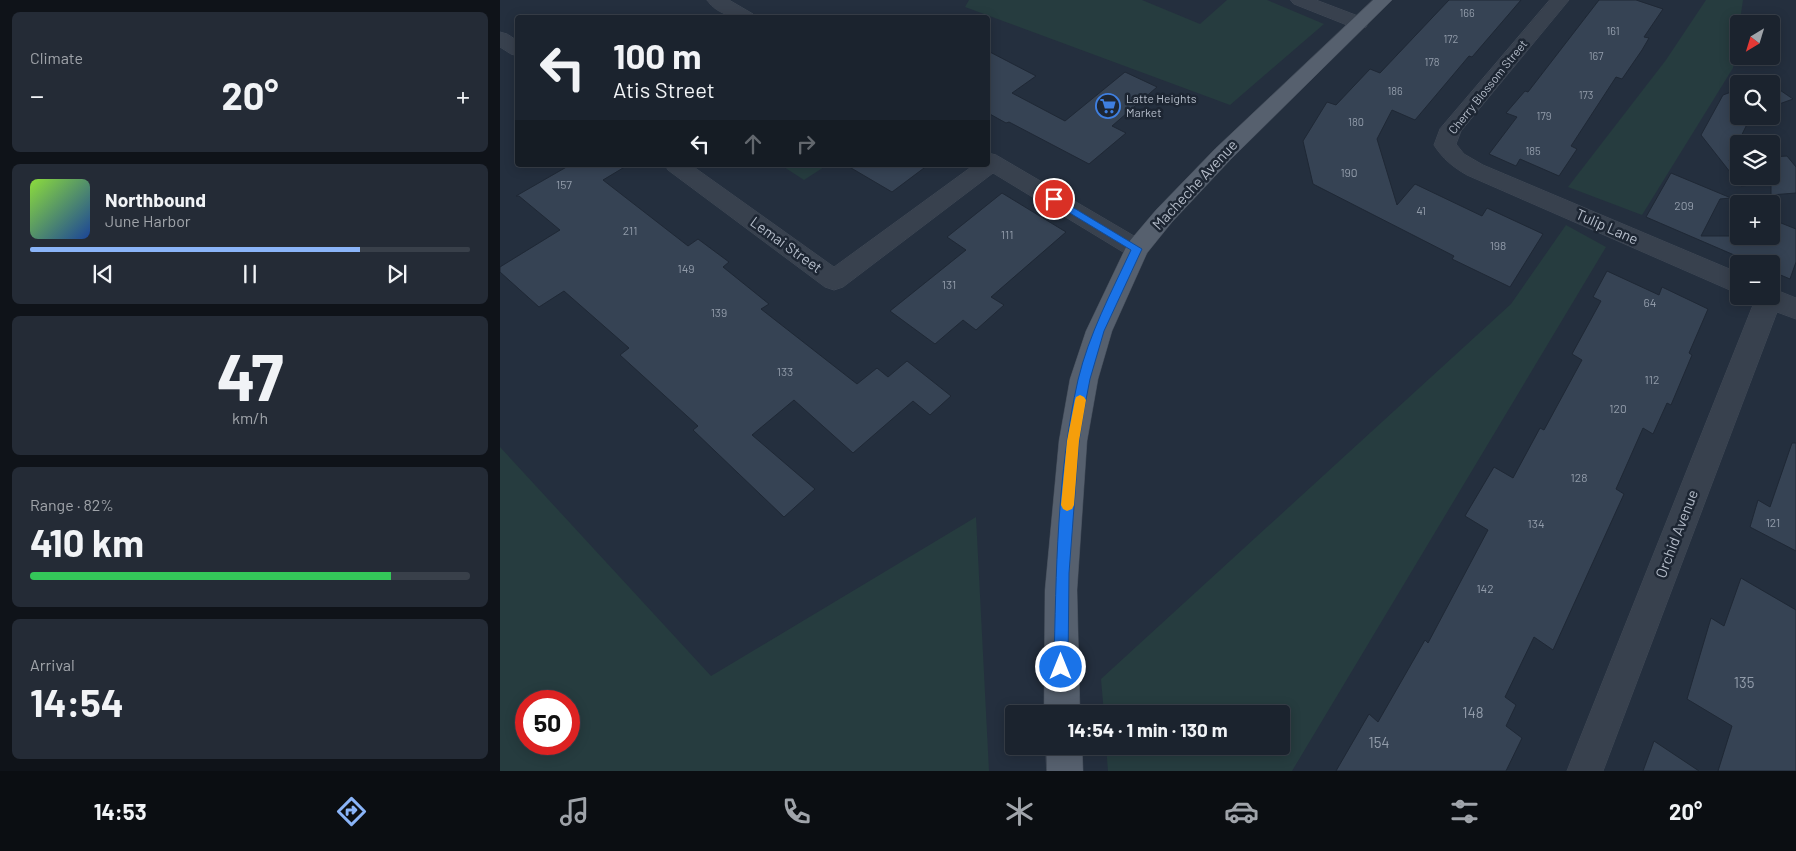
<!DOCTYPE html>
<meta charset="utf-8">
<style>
:root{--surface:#1b232e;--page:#242b36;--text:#f1f3f6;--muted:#a0a4aa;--line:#39404a;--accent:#8ab4f8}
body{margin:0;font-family:Barlow,sans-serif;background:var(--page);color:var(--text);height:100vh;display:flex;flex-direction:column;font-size:19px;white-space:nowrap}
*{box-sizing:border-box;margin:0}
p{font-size:16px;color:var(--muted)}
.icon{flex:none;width:28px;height:28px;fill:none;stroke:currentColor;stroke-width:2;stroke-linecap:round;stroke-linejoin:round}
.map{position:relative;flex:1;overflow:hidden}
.side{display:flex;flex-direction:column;gap:12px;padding:12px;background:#0f1319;width:500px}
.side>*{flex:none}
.top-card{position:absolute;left:15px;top:15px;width:475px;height:152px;border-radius:5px;box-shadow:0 2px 12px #0003,0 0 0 1px var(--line);background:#1b232e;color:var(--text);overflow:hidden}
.needle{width:32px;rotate:218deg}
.controls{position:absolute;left:1230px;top:15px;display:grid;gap:10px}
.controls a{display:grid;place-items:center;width:50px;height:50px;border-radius:5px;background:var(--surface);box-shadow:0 2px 12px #0003,0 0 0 1px var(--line);font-size:25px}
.speed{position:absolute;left:15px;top:690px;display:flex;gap:10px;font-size:25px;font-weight:700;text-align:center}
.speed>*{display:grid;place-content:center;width:65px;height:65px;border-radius:50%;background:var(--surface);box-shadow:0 2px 12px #0003,0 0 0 1px var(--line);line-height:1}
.speed .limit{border:8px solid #d22;background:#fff;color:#111}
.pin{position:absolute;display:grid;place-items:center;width:42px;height:42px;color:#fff;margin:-21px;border:2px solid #fff;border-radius:50%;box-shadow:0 1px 5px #0007}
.me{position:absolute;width:55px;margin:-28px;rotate:0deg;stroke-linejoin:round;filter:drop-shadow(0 0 4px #0008)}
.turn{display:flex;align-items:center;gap:18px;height:105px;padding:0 15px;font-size:22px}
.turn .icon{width:65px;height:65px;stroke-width:2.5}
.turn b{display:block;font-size:35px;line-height:42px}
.lanes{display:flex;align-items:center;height:48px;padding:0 15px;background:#0003;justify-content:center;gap:25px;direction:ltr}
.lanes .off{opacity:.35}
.big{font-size:38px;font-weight:700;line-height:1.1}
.side .card{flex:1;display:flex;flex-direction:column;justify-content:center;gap:8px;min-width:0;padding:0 18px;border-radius:8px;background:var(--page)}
.side .dial{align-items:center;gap:0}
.dial b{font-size:65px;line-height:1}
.song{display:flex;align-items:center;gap:15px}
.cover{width:60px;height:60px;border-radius:8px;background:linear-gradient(135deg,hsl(90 70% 55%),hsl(220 70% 35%))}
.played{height:5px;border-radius:2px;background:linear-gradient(90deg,var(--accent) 75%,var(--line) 75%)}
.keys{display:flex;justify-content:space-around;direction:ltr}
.heat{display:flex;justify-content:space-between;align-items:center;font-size:28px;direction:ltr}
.charge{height:8px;border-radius:4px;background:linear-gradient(90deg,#34c759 82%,var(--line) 0)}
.trip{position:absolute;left:505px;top:705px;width:285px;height:50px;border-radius:5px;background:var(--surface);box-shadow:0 2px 12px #0003,0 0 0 1px var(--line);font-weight:700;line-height:50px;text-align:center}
.tab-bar{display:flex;height:80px;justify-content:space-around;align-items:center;background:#0b0e12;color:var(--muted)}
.tab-bar .icon{width:35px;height:35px}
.tab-bar .current{color:var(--accent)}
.tab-bar b{font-size:22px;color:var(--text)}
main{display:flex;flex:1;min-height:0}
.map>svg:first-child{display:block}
.green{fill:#263c3f;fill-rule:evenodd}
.building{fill:#364354;stroke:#1f2835}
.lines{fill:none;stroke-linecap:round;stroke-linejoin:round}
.minor-casing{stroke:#414a57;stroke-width:1}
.major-casing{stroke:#414a57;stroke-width:1}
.minor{fill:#38414e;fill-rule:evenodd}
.major{fill:#56606e;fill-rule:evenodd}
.route{fill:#1a73e8;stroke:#114b97}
.slow{fill:#f59e0b}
.labels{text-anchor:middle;stroke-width:5;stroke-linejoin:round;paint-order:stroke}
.far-number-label{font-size:11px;fill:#929caa}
.far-street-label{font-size:12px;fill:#b4bcc9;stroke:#1d2633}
.far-poi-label{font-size:12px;fill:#b4bcc9;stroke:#1d2633;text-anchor:start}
.number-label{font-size:12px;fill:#929caa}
.street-label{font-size:15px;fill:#b4bcc9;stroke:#1d2633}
.near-number-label{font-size:15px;fill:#929caa}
</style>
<main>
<section class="side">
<div class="card"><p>Climate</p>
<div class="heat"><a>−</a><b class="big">20°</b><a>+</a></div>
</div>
<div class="card">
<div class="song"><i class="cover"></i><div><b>Northbound</b><p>June Harbor</p></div></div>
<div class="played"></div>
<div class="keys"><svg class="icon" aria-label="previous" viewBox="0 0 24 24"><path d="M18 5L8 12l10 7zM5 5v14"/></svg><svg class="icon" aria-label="pause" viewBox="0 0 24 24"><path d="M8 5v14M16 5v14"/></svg><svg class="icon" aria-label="next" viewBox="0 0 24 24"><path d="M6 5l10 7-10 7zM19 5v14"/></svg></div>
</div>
<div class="card dial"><b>47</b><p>km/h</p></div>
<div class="card"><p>Range · 82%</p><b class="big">410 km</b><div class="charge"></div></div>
<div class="card"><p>Arrival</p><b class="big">14:54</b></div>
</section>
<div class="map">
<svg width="1296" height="771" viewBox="0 0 1296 771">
<rect width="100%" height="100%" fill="#242f3e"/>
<!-- green -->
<g class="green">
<path d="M 469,0 L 642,0 L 700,24 L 727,0 L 767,0 L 824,24 L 730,105 L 465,7 Z"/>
<path d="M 1206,0 L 1243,0 L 1233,68 L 1142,215 L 1068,187 L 1166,60 Z"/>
<path d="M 281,165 L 327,165 L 304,180 Z"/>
<path d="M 1066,225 L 1106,247 L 792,771 L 608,771 L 606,746 L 781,746 L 781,714 L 604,714 L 601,679 L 1011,304 Z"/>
<path d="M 0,447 L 211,676 L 476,517 L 489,771 L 0,771 ZM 26,701 L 69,701 L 69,744 L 26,744 Z"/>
</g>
<!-- building -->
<g class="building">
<path d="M 949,0 L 1021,0 L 972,57 L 969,56 L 915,120 L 892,110 L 877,139 L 897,205 L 915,184 L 982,216 L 987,208 L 1043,234 L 1010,287 L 952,259 L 954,256 L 813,184 L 803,141 L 827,102 L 836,105 L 870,69 L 880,73 Z"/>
<path d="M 1099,0 L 1136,0 L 1163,9 L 1144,37 L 1149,38 L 1142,50 L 1122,79 L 1116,77 L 1071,146 L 1077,149 L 1059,176 L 1020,159 L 1016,166 L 989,154 L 1017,117 L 1006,113 L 1025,91 L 1028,92 Z"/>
<path d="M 488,51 L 536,76 L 512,93 L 565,121 L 625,72 L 657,87 L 612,126 L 626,133 L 589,164 L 509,122 L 506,123 L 488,113 Z"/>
<path d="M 1271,84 L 1293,99 L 1271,107 Z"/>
<path d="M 1239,89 L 1239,116 L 1251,116 L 1229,161 L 1239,160 L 1239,176 L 1271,176 L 1271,157 L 1287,156 L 1296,167 L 1296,193 L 1271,195 L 1271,183 L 1241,186 L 1201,135 L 1223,95 Z"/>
<path d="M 70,165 L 128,165 L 103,180 L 188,246 L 198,239 L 229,262 L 223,267 L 269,304 L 261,309 L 357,384 L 377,368 L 388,377 L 407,361 L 451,396 L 430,415 L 413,401 L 353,453 L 294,400 L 252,435 L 315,489 L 284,517 L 193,430 L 198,426 L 120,355 L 129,348 L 64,291 L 39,307 L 0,272 L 0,267 L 60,230 L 19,196 L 16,196 Z"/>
<path d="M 346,165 L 428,165 L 392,192 Z"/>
<path d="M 1171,173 L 1231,198 L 1220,199 L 1201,236 L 1271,236 L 1271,219 L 1296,229 L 1296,262 L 1290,279 L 1271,271 L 1271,264 L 1255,264 L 1146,217 Z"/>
<path d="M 502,193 L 566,232 L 491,297 L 504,305 L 476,330 L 463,320 L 435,344 L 390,311 L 466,250 L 447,237 Z"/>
<path d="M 1107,271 L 1159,295 L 1162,287 L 1208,309 L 1189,353 L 1192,355 L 1171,405 L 1167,403 L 1153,434 L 1143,428 L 1116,489 L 1124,494 L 1053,650 L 1034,637 L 1005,697 L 1016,705 L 1006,726 L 1022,738 L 1006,771 L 836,771 L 869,714 L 878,722 L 925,640 L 928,643 L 988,530 L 965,516 L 994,467 L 1013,478 L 1040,428 L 1044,430 L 1082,360 L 1072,354 L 1101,301 L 1093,297 Z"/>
<path d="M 1292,443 L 1296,443 L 1296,551 L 1250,527 L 1258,500 L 1270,507 Z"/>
<path d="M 1241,578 L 1296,610 L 1296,771 L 1218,771 L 1232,726 L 1187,699 L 1211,618 L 1224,626 Z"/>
<path d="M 1154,741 L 1199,771 L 1143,771 Z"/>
</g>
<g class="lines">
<defs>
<g id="minor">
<path d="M 207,0 L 229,0 L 253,14 L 255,18 C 237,18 218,16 207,0 Z"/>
<path d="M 791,0 L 816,0 L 866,19 L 868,23 L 866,27 L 859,29 L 852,27 L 794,4 Z"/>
<path d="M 1050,0 L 1069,0 L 961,131 L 956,144 L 964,154 L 983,165 L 1239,273 L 1239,294 L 967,175 C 953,167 943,159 934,145 L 940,129 Z"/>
<path d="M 0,32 L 7,34 L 18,41 L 18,56 L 11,54 L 0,47 Z"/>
<path d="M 488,153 L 496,155 L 646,243 L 649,249 L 646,255 L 637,258 L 628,255 L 493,173 L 343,287 L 334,290 L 325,287 L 168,170 L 165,165 L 191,165 L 334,267 L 474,165 L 488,165 Z"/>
<path d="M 1271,288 L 1296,298 L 1296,319 L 1277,312 L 1103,771 L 1067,771 L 1255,300 L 1253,296 L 1271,296 Z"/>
</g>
<g id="major">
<path d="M 873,0 L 892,0 L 731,159 L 672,222 L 647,253 L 612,331 L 598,379 L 587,441 L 577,590 L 580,714 L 544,714 L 545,590 L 559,441 L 570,379 L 586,331 L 628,243 L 656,210 L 715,149 Z"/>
<path d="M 546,746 L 582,746 L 583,771 L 547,771 Z"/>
</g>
</defs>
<!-- minor casing -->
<use href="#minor" class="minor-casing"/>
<!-- major casing -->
<use href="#major" class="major-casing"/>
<!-- minor -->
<use href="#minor" class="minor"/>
<!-- major -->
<use href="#major" class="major"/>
</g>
<!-- route -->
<path class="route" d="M 554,196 L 642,249 L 604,331 L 590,379 L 584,410 L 579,441 L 569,573 L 568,667 L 566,672 L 561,674 L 556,672 L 554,667 C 556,573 557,473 578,380 C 589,334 611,293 631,250 L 550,201 L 550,197 Z"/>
<!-- slow -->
<path class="slow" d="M 580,395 L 584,397 L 586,400 L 579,441 L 574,505 L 572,509 L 567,511 L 563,509 L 561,505 L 567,441 L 575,400 L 576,397 Z"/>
<!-- icons -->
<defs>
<symbol id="supermarket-ring" viewBox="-11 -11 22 22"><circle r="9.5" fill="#1d2633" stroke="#3f7fe0" stroke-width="1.5"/><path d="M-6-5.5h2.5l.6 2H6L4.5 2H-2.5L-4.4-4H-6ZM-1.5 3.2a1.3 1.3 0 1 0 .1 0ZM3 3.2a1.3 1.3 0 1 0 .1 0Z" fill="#3f7fe0"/></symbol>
</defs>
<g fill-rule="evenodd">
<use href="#supermarket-ring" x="594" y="92" width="28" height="28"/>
</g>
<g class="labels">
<!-- far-number labels -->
<g class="far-number-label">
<text x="967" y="17">166</text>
<text x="1113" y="35">161</text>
<text x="951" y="43">172</text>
<text x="1096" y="60">167</text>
<text x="932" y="66">178</text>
<text x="895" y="95">186</text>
<text x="1086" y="99">173</text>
<text x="1044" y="120">179</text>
<text x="856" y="126">180</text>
<text x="1033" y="155">185</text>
</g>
<!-- far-street labels -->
<g class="far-street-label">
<text transform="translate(988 87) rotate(-51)" y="4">Cherry Blossom Street</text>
</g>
<!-- far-poi labels -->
<g class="far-poi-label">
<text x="626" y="103">Latte Heights<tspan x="626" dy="14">Market</tspan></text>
</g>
<!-- number labels -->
<g class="number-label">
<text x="849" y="177">190</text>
<text x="64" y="189">157</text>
<text x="1184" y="210">209</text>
<text x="921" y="215">41</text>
<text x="130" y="235">211</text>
<text x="507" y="239">111</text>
<text x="998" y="250">198</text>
<text x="186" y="273">149</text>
<text x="449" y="289">131</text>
<text x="1150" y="307">64</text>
<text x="219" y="317">139</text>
<text x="285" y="376">133</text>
<text x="1152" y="384">112</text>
<text x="1118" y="413">120</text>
<text x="1079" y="482">128</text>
<text x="1273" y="527">121</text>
<text x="1036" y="528">134</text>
<text x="985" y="593">142</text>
</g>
<!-- street labels -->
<g class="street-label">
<text transform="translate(695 185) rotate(-47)" y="5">Macheche Avenue</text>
<text transform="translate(1107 227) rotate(24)" y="5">Tulip Lane</text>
<text transform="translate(286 245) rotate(36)" y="5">Lemai Street</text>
<text transform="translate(1177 534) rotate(-69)" y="5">Orchid Avenue</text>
</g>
<!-- near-number labels -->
<g class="near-number-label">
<text x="1244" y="688">135</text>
<text x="973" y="718">148</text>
<text x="879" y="748">154</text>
</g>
</g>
</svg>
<div class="controls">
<a><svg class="needle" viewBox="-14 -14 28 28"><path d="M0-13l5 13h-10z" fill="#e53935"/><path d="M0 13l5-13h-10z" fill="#a0a4aa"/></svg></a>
<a><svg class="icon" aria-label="search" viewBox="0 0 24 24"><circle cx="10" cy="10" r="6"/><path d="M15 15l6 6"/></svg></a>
<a><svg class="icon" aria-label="layers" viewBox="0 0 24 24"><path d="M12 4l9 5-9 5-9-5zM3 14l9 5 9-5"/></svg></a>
<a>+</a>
<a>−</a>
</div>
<div class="speed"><div class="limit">50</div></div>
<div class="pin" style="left:554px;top:199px;background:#d93025"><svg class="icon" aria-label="arrive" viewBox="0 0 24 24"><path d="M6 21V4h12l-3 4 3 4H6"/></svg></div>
<svg class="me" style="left:561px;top:667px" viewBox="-20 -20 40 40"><circle r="17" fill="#1a73e8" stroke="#fff" stroke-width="3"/><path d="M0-11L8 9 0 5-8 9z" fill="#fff"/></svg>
<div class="trip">14:54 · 1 min · 130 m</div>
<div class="top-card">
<div class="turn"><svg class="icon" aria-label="left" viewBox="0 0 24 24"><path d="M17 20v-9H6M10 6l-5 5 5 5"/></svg><div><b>100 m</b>Atis Street</div></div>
<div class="lanes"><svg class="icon" aria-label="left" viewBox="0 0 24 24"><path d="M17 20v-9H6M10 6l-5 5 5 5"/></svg><svg class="icon off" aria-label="ahead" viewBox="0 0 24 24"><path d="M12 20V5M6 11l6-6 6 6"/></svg><svg class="icon off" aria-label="right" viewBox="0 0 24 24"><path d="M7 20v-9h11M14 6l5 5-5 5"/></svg></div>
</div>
</div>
</main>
<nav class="tab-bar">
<b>14:53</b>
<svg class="icon current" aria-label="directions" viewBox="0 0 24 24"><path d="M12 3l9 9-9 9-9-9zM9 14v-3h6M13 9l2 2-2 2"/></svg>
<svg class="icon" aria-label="music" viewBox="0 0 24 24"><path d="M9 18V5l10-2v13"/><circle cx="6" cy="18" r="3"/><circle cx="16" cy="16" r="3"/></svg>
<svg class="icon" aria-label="phone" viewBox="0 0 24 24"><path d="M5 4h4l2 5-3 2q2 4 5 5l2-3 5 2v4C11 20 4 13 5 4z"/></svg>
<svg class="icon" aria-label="climate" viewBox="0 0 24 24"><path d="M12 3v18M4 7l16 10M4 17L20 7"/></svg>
<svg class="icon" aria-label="car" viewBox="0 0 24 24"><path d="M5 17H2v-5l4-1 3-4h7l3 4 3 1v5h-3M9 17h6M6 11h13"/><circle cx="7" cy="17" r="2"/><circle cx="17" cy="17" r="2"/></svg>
<svg class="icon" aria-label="filters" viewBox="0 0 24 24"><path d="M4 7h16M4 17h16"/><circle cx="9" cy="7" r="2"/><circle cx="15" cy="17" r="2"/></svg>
<b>20°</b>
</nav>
